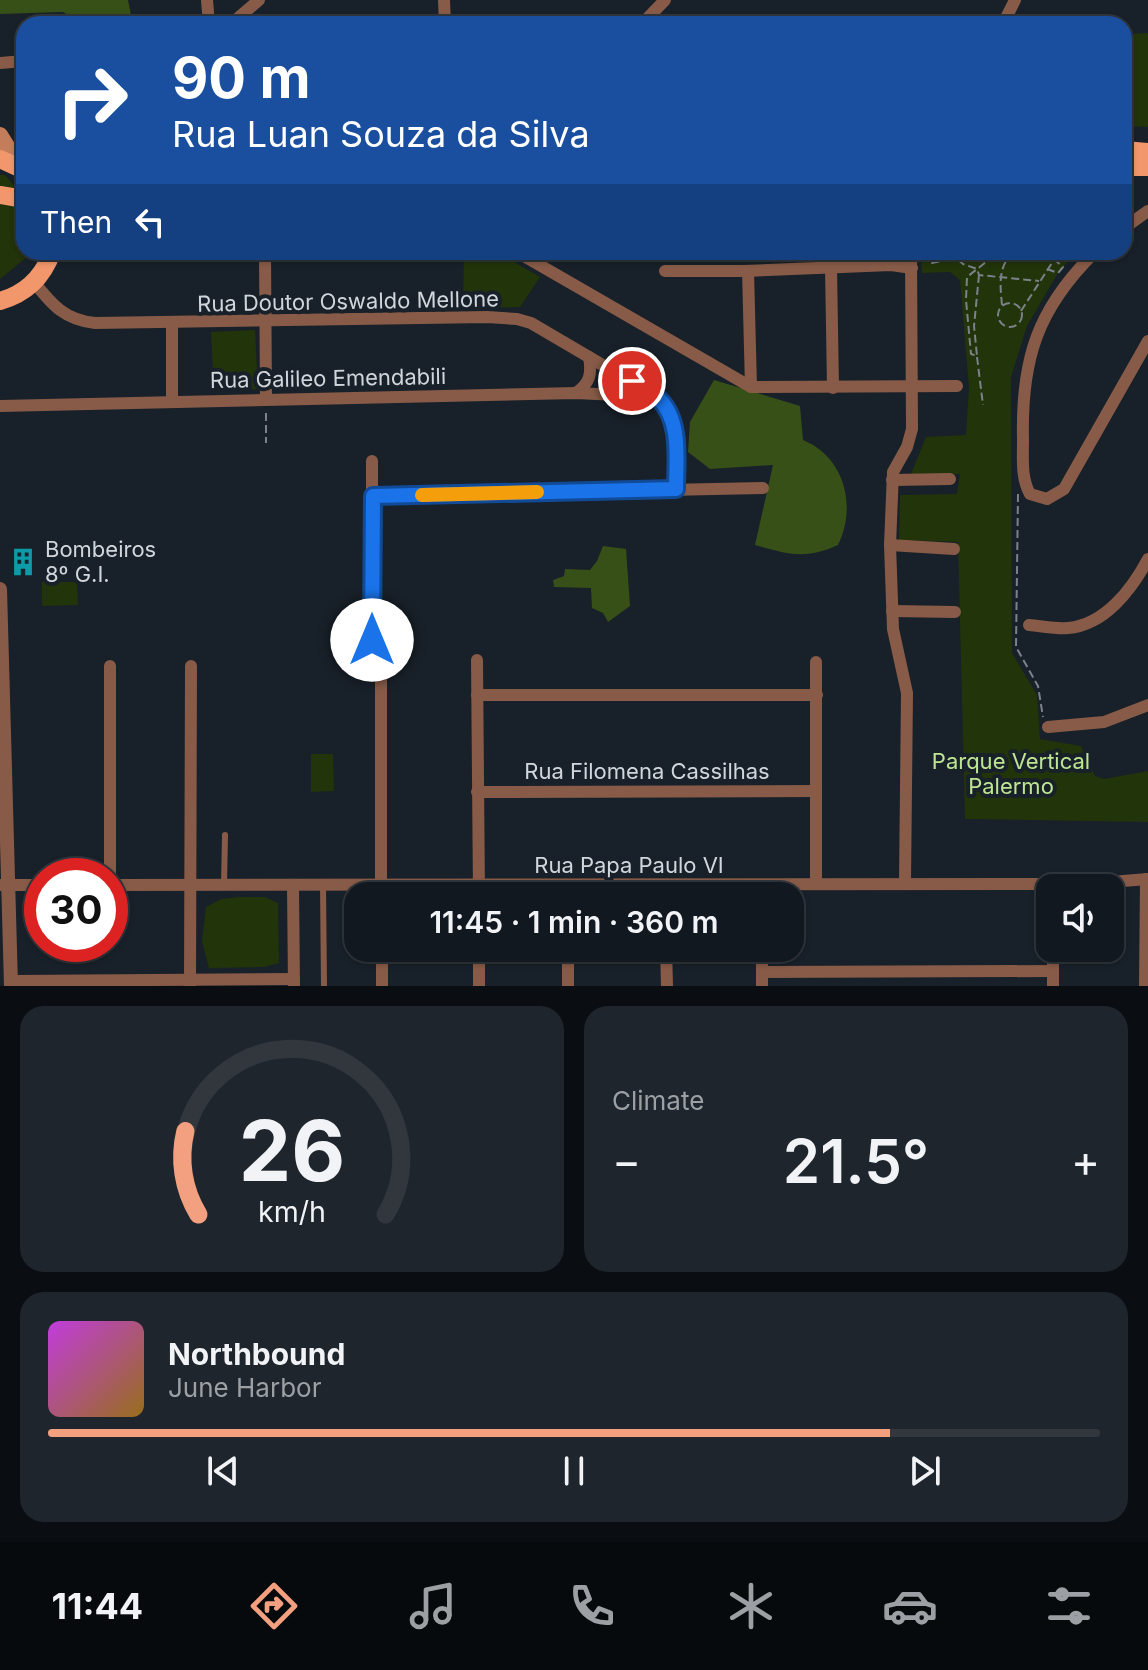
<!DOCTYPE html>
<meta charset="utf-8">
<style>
:root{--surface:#12181f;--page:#1f252c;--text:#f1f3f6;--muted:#9ca0a4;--line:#31373d;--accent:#f2a07f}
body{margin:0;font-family:Inter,sans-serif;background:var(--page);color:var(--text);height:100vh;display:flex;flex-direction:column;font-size:30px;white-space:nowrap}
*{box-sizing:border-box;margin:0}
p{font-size:26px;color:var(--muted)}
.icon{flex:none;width:44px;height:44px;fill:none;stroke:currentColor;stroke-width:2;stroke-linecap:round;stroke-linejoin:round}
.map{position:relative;height:986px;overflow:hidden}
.side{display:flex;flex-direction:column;gap:20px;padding:20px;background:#0a0d11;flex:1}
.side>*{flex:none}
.banner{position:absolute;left:16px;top:16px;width:1116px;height:244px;border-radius:24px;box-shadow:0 2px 6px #0004,0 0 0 2px var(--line);background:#1a4fa0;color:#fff;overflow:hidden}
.tools{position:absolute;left:1036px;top:874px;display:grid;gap:16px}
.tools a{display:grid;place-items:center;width:88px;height:88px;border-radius:16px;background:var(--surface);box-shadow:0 2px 6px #0004,0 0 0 2px var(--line);font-size:40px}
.speed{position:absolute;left:24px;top:858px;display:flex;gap:16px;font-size:40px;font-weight:700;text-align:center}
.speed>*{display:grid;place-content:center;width:104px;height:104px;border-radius:50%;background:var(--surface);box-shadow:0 2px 6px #0004,0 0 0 2px var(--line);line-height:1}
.speed .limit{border:12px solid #d22;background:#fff;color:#111}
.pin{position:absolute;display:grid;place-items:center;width:68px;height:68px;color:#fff;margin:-34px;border:4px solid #fff;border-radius:50%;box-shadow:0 2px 8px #0007}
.me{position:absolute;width:88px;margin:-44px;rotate:0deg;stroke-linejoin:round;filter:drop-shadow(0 0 6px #0008)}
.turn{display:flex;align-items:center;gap:28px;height:168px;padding:0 24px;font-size:36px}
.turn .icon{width:104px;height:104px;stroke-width:2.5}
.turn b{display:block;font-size:56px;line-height:68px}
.then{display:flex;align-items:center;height:76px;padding:0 24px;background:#0003;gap:16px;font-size:30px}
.big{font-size:60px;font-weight:600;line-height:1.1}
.side .card{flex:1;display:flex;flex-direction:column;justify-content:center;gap:12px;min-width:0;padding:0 28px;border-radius:24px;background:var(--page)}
.side .dial{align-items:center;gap:0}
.dial svg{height:208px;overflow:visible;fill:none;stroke:var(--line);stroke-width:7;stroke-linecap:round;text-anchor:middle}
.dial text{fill:var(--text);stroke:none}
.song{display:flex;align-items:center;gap:24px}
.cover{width:96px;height:96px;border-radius:12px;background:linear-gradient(135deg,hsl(290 70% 55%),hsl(40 70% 35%))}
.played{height:8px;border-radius:4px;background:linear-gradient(90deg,var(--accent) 80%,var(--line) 80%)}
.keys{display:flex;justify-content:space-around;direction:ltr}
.heat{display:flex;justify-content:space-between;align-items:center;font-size:44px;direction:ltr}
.side .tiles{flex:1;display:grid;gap:20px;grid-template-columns:1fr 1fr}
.card:last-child{grid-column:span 2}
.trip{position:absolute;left:344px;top:882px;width:460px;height:80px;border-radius:24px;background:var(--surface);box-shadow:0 2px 6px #0004,0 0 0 2px var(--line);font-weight:600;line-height:80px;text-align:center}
.dock{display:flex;height:128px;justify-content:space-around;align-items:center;background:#070a0c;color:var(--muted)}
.dock .icon{width:56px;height:56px}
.dock .on{color:var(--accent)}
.dock b{font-size:36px;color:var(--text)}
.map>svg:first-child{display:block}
.green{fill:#22340a}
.forest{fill:#375017}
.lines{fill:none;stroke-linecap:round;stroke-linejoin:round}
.path{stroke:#7b8289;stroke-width:2;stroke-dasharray:8 4;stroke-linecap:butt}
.service{stroke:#875b47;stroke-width:6}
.minor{stroke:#875b47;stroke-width:12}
.tertiary{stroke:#875b47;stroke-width:14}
.secondary{stroke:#c37d5b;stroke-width:16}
.primary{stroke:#f2976b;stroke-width:18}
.route-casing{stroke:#114b97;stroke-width:20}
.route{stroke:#1a73e8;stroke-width:14}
.slow{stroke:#f59e0b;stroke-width:14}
.labels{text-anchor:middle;stroke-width:8;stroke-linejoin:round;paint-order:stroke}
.street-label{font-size:22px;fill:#d0d6dc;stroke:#182029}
.poi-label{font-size:22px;fill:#d0d6dc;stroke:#182029;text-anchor:start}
.park-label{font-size:22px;fill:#bde592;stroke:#182029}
</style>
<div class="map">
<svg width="1148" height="986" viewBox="0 0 1148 986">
<rect width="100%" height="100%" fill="#182029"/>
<!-- green -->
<g class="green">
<path d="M 1148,33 L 1148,127 L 1124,126 L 1124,34 Z"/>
<path d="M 0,175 L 5,175 L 24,197 L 24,252 L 33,252 L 0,279 Z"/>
<path d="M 464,252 L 497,252 L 540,277 L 520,307 L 463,309 Z"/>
<path d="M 921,252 L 1076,252 L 1058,273 L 1027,326 L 1011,377 L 1012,653 L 1037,695 L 1040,739 L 1081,746 L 1095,776 L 1104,779 L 1148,771 L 1148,822 L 965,819 L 958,542 L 899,540 L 900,495 L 957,494 L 960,474 L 911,474 L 926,437 L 966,435 L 969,388 L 960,280 L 950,272 L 922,273 Z"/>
<path d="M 255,330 L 258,389 L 214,391 L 211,332 Z"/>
<path d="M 42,582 L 77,582 L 78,605 L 42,606 Z"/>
<path d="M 311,754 L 333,754 L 334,791 L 311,792 Z"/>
<path d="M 239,897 L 265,897 L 278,903 L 279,963 L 264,967 L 209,968 L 202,942 L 206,907 L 221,899 Z"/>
</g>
<!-- forest -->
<g class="forest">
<path d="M 0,0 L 128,0 L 131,15 L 95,15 L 75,19 L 63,12 L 0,14 Z"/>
<path d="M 714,380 L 800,406 L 803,440 C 845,457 857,507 838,545 C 805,560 788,554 755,545 L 773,465 L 710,469 L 688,452 L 690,422 Z"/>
<path d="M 603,546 L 626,549 L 630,606 L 608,622 L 603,613 L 592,608 L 591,588 L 554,587 L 553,580 L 564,576 L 565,569 L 590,570 L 597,561 Z"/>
</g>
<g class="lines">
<!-- path -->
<g class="path">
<path d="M 928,252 L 928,259 L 932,263 L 942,261 L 946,252"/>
<path d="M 949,252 L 963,264 L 977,269 L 979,275 L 1039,281"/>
<path d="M 1047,269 L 1058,273 L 1063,267 L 1056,261"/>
<path d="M 979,275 L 974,326 L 977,356 L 971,354 L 966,300 L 967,277 L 991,258 L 993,252"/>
<circle cx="1010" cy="315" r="12"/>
<path d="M 1002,305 C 1000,284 998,269 1012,252"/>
<path d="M 1021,311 L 1059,252"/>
<path d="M 977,357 L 983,405"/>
<path d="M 266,413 L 266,443"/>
<path d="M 1018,494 L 1016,647 L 1038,686 L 1043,717"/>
</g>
<!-- service -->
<g class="service">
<path d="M 224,885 L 225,835"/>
<path d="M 323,885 L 324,986"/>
</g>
<!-- minor -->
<g class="minor">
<path d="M 207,0 L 209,24"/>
<path d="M 444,0 L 445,24"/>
<path d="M 231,24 L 259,0"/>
<path d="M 642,24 L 665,0"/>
<path d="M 1003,24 L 1015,0"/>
<path d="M 0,63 L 24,61"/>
<path d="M 1124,228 L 1148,211"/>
<path d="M 265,252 L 266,399"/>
<path d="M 517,252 L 751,387 L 957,386"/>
<path d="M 1095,252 C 1037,309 1021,360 1023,440 C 1023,459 1021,478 1030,494 L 1047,499 L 1064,489 L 1148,341"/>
<path d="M 831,267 L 833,388"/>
<path d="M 665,271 L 744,271 L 891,265 L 912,268"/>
<path d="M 748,271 L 751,387"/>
<path d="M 34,282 C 52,305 65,320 95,323 L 487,317 L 517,319 L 531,323 L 657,397 L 669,414 L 675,433 L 676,489"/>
<path d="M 576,393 C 590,383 592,374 589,357"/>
<path d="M 172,402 L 172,323"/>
<path d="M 0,406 L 576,393 L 657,397"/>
<path d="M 892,480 L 950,479"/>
<path d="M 373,496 L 763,488"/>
<path d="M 890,545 L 954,549"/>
<path d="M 892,611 L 955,612"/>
<path d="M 1029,625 C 1042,626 1055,629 1068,628 C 1105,625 1132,589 1148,559"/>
<path d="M 372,640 L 372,461"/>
<path d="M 477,660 L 479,896"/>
<path d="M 381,662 L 381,896"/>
<path d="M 816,662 L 816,883"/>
<path d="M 477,695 L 817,695"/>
<path d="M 1048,727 L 1104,722 L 1148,705"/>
<path d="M 477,792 L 816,791"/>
<path d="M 110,876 L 110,666"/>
<path d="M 905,882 L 907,693 L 893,629 L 890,545 L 893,472 L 907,447 L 912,429 L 911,252"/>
<path d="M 0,885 L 42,885"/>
<path d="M 110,885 L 1086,884 L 1148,879"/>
<path d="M 293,885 L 294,986"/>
<path d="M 382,948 L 382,986"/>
<path d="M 568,948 L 568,986"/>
<path d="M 666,948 L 667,986"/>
<path d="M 1053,948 L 1053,986"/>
<path d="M 762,972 L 1053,971"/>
<path d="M 11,981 L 294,979"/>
<path d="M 190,986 L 191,666"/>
<path d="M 479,986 L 479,948"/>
<path d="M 762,986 L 762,948"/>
<path d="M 1145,986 L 1146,879"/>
</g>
<!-- tertiary -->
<path class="tertiary" d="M 0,589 L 11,986"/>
<!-- secondary -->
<path class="secondary" d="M 0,135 L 20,167"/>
<!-- primary -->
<g class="primary">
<path d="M 1124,150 L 1148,152"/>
<path d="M 0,159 L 24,170"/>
<path d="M 1124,167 L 1148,167"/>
<path d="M 0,195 L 24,199"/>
<path d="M 0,301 C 25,294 43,277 52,252"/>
</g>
</g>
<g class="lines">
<defs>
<path id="route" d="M 372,640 L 373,496 L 676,489 C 676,460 682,420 658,398 C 651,392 641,387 632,381"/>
</defs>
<!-- route casing -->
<use href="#route" class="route-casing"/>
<!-- route -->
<use href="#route" class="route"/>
<!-- slow -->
<path class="slow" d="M 422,495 L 537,492"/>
</g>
<!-- icons -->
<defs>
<symbol id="building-bare" viewBox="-9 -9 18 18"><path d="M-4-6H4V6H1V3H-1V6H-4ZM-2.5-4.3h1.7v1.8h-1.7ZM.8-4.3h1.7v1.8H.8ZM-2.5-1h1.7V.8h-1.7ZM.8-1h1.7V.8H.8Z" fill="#0f9aa8" stroke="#182029" stroke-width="2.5" paint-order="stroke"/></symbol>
</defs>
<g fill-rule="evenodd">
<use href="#building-bare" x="3" y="542" width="40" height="40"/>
</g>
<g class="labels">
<!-- street labels -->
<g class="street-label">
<text transform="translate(348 301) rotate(-1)" y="8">Rua Doutor Oswaldo Mellone</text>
<text transform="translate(328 378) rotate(-1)" y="8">Rua Galileo Emendabili</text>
<text x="647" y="779">Rua Filomena Cassilhas</text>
<text x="629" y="873">Rua Papa Paulo VI</text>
</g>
<!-- poi labels -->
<g class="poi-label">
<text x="45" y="557">Bombeiros<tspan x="45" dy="25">8º G.I.</tspan></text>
</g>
<!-- park labels -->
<g class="park-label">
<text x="1011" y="769">Parque Vertical<tspan x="1011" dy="25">Palermo</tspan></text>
</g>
</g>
</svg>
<div class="tools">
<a><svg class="icon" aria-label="sound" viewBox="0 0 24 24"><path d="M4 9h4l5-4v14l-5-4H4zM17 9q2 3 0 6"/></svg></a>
</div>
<div class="speed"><div class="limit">30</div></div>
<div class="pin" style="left:632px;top:381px;background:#d93025"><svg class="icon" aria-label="arrive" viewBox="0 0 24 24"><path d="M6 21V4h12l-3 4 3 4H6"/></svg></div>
<svg class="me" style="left:372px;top:640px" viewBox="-20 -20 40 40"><circle r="19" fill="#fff"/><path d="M0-13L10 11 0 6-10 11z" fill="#1a73e8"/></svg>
<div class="trip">11:45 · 1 min · 360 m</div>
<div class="banner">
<div class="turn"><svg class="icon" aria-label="right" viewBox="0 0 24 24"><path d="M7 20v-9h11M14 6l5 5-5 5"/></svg><div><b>90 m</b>Rua Luan Souza da Silva</div></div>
<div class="then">Then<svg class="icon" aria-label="left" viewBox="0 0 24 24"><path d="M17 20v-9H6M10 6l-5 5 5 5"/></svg></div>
</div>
</div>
<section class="side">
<div class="tiles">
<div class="card dial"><svg viewBox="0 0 100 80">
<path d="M14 69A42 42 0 1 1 86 69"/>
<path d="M14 69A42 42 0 0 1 9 37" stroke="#f2a07f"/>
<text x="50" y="56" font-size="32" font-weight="700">26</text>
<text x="50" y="72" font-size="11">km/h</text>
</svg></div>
<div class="card"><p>Climate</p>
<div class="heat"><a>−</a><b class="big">21.5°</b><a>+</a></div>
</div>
<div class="card">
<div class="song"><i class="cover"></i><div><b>Northbound</b><p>June Harbor</p></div></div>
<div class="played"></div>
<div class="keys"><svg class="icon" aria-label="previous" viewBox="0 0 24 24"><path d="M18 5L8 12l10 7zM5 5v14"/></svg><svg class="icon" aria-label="pause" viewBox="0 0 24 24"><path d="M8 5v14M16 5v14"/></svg><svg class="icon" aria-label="next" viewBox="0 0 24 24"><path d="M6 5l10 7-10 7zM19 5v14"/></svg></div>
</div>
</div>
</section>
<nav class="dock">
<b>11:44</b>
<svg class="icon on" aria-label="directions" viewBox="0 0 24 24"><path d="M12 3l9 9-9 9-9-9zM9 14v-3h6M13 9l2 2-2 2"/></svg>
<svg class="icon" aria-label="music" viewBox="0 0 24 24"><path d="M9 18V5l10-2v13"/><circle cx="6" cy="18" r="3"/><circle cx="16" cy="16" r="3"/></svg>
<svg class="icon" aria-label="phone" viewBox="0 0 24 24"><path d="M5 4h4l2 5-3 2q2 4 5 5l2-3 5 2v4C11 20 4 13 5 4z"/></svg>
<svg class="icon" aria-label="climate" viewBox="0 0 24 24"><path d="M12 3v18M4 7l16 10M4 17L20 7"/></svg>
<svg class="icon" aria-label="car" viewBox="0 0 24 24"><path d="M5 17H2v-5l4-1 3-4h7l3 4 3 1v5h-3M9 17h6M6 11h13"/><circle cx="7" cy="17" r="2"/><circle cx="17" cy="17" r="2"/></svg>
<svg class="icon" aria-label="filters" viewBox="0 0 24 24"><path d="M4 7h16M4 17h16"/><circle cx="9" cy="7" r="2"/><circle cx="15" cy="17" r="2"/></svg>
</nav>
